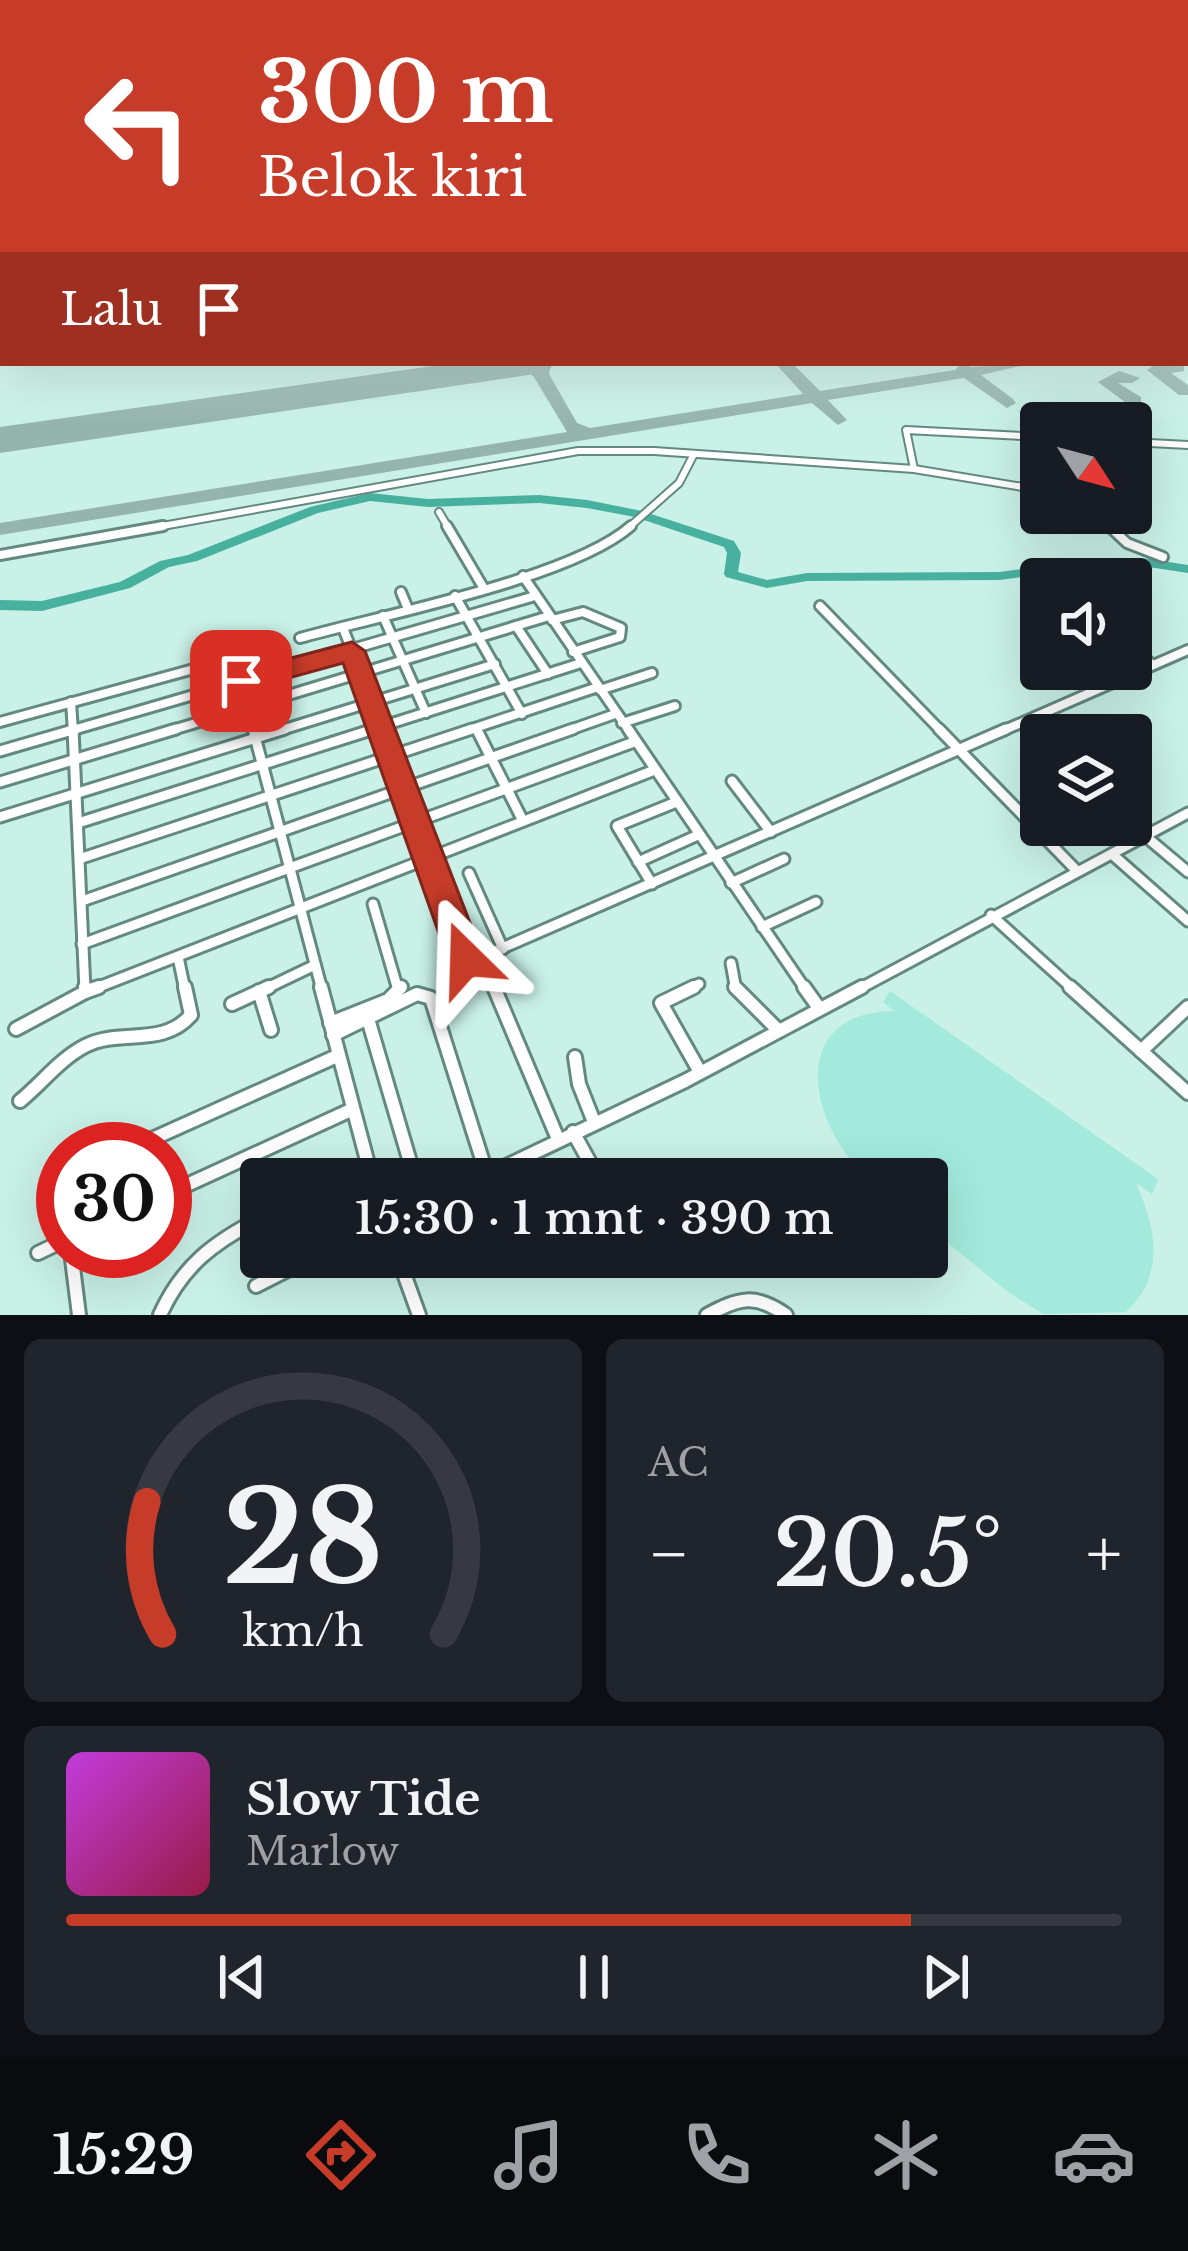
<!DOCTYPE html>
<html lang="id">
<meta charset="utf-8">
<style>
:root{--surface:#171b24;--page:#20242c;--text:#f1f3f6;--muted:#9ea1a6;--line:#363941;--accent:#c73b29}
body{margin:0;font-family:"Libre Baskerville",serif;background:var(--page);color:var(--text);height:100vh;display:flex;flex-direction:column;font-size:45px;white-space:nowrap}
*{box-sizing:border-box;margin:0}
p{font-size:39px;color:var(--muted)}
.icon{flex:none;width:66px;height:66px;fill:none;stroke:currentColor;stroke-width:2;stroke-linecap:round;stroke-linejoin:round}
.map{position:relative;height:1315px;overflow:hidden}
.panel{display:flex;flex-direction:column;gap:24px;padding:24px;background:#0d0f14;flex:1}
.panel>*{flex:none}
.guide{position:absolute;left:0px;top:0px;width:1188px;height:366px;box-shadow:0 12px 48px #0002;background:#c73b29;color:#fff;overflow:hidden}
.needle{width:78px;rotate:126deg}
.controls{position:absolute;left:1020px;top:402px;display:grid;gap:24px}
.controls a{display:grid;place-items:center;width:132px;height:132px;border-radius:12px;background:var(--surface);box-shadow:0 12px 48px #0002;font-size:60px}
.speed{position:absolute;left:36px;top:1122px;display:flex;gap:24px;font-size:60px;font-weight:700;text-align:center}
.speed>*{display:grid;place-content:center;width:156px;height:156px;border-radius:50%;background:var(--surface);box-shadow:0 12px 48px #0002;line-height:1}
.speed .limit{border:18px solid #d22;background:#fff;color:#111}
.pin{position:absolute;display:grid;place-items:center;width:102px;height:102px;color:#fff;margin:-51px;border-radius:24px;box-shadow:0 6px 18px #0006}
.me{position:absolute;width:132px;margin:-66px;rotate:338deg;stroke-linejoin:round;filter:drop-shadow(0 0 9px #0008)}
.turn{display:flex;align-items:center;gap:42px;height:252px;padding:0 60px;font-size:54px}
.turn .icon{width:156px;height:156px;stroke-width:2.5}
.turn b{display:block;font-size:84px;line-height:102px}
.then{display:flex;align-items:center;height:114px;padding:0 60px;background:#0003;gap:24px;font-size:45px}
.big{font-size:90px;font-weight:600;line-height:1.1}
.panel .tile{flex:1;display:flex;flex-direction:column;justify-content:center;gap:18px;min-width:0;padding:0 42px;border-radius:18px;background:var(--page)}
.panel .dial{align-items:center;gap:0}
.dial svg{height:312px;overflow:visible;fill:none;stroke:var(--line);stroke-width:7;stroke-linecap:round;text-anchor:middle}
.dial text{fill:var(--text);stroke:none}
.song{display:flex;align-items:center;gap:36px}
.cover{width:144px;height:144px;border-radius:18px;background:linear-gradient(135deg,hsl(290 70% 55%),hsl(340 70% 35%))}
.played{height:12px;border-radius:6px;background:linear-gradient(90deg,var(--accent) 80%,var(--line) 80%)}
.keys{display:flex;justify-content:space-around;direction:ltr}
.heat{display:flex;justify-content:space-between;align-items:center;font-size:66px;direction:ltr}
.panel .tiles{flex:1;display:grid;gap:24px;grid-template-columns:1fr 1fr}
.tile:last-child{grid-column:span 2}
.trip{position:absolute;left:240px;top:1158px;width:708px;height:120px;border-radius:12px;background:var(--surface);box-shadow:0 12px 48px #0002;font-weight:600;line-height:120px;text-align:center}
.tab-bar{display:flex;height:192px;justify-content:space-around;align-items:center;background:#090b0e;color:var(--muted)}
.tab-bar .icon{width:84px;height:84px}
.tab-bar .on{color:var(--accent)}
.tab-bar b{font-size:54px;color:var(--text)}
.map>svg:first-child{display:block}
.green{fill:#a3eadc}
.lines{fill:none;stroke-linecap:round;stroke-linejoin:round}
.river{fill:#48b09f;fill-rule:evenodd}
.taxiway{fill:#94b4ad;fill-rule:evenodd}
.runway{fill:#94b4ad;fill-rule:evenodd}
.minor-far3-casing{stroke:#638981;stroke-width:10}
.minor-far2-casing{stroke:#638981;stroke-width:14}
.minor-far1-casing{stroke:#638981;stroke-width:15}
.minor-casing{stroke:#638981;stroke-width:18}
.minor-far3{stroke:#fff;stroke-width:6}
.minor-far2{stroke:#fff;stroke-width:8}
.minor-far1{stroke:#fff;stroke-width:9}
.minor{stroke:#fff;stroke-width:12}
.route{fill:#c73b29;stroke:#81261b;stroke-width:3}
</style>
<div class="map">
<svg width="1188" height="1315" viewBox="0 0 1188 1315">
<rect width="100%" height="100%" fill="#c9f1e8"/>
<!-- green -->
<path class="green" d="M 890,991 L 1158,1179 L 1152,1194 L 1136,1183 C 1156,1228 1166,1275 1126,1312 L 1043,1314 L 1008,1292 L 927,1226 L 927,1179 L 870,1179 C 809,1129 784,1012 894,1011 L 883,1002 Z"/>
<g class="lines">
<!-- river -->
<path class="river" d="M 370,493 L 428,499 L 539,495 L 587,500 L 642,511 L 734,541 L 741,553 L 738,572 L 767,580 L 807,573 L 1000,572 L 1098,558 L 1142,558 L 1188,565 L 1188,573 L 1142,566 L 1098,566 L 1000,580 L 807,581 L 767,588 L 726,577 L 724,574 L 727,553 L 724,547 L 635,517 L 587,508 L 539,503 L 428,507 L 370,501 L 318,513 L 197,561 L 169,567 L 130,588 L 42,611 L 0,610 L 0,600 L 42,601 L 120,582 L 160,561 L 188,555 L 310,507 Z"/>
<!-- taxiway -->
<g class="taxiway">
<path d="M 1185,326 L 1188,327 L 1188,337 L 1185,336 Z"/>
<path d="M 505,363 L 551,363 L 549,374 L 577,423 L 590,428 L 803,394 L 775,363 L 792,363 L 820,391 L 955,370 L 962,363 L 971,367 L 1034,363 L 981,375 L 1013,399 L 1016,403 L 1007,408 L 964,378 L 828,400 L 847,420 L 838,425 L 812,403 L 0,535 L 0,523 L 567,432 L 534,377 L 529,372 L 502,370 L 500,367 Z"/>
<path d="M 1178,363 L 1184,365 L 1184,371 L 1171,373 L 1188,385 L 1188,395 L 1179,395 L 1147,370 L 1155,365 Z"/>
<path d="M 1119,371 L 1140,378 L 1132,383 L 1118,383 L 1141,397 L 1141,405 L 1129,405 L 1098,382 Z"/>
</g>
<!-- runway -->
<g class="runway">
<path d="M 1188,259 L 1188,279 L 1185,280 L 1185,260 Z"/>
<path d="M 454,363 L 554,363 L 548,371 L 535,374 L 0,453 L 0,427 Z"/>
</g>
<defs>
<g id="minor-far3">
<path d="M 1131,442 L 1188,445"/>
<path d="M 914,469 L 906,430 L 1041,437"/>
<path d="M 439,512 L 449,529"/>
<path d="M 1095,513 L 1112,529"/>
<path d="M 146,529 L 578,451 L 654,451 L 914,469 L 1041,490"/>
<path d="M 627,529 L 679,483 L 694,454"/>
</g>
<g id="minor-far2">
<path d="M 447,526 L 483,587"/>
<path d="M 1109,526 L 1127,543 L 1163,557"/>
<path d="M 0,555 L 163,526"/>
<path d="M 523,576 L 630,732"/>
<path d="M 401,592 L 408,609"/>
<path d="M 455,596 L 522,714"/>
<path d="M 820,606 L 942,732"/>
<path d="M 383,616 L 426,713"/>
<path d="M 552,620 L 583,612 L 621,628 L 620,637 L 573,652"/>
<path d="M 516,626 L 548,674"/>
<path d="M 343,628 L 384,732"/>
<path d="M 300,638 C 382,615 572,578 631,526"/>
<path d="M 1131,648 L 1153,665"/>
<path d="M 600,690 L 652,673"/>
<path d="M 71,702 L 73,732"/>
<path d="M 0,722 L 234,658 L 254,732"/>
<path d="M 622,723 L 675,706"/>
<path d="M 66,732 L 535,596"/>
<path d="M 166,732 L 549,616"/>
<path d="M 275,732 L 495,664"/>
<path d="M 364,732 L 581,663"/>
<path d="M 463,732 L 598,687"/>
<path d="M 564,732 L 615,714"/>
<path d="M 1000,732 L 1188,650"/>
</g>
<g id="minor-far1">
<path d="M 73,729 L 85,990"/>
<path d="M 253,729 L 322,990"/>
<path d="M 383,729 L 394,756"/>
<path d="M 628,729 L 806,990"/>
<path d="M 939,729 L 1077,871"/>
<path d="M 477,730 L 522,819"/>
<path d="M 0,751 L 76,729"/>
<path d="M 389,758 L 455,935 L 470,962 L 1006,729"/>
<path d="M 732,781 L 771,832"/>
<path d="M 0,782 L 176,729"/>
<path d="M 0,817 L 285,729"/>
<path d="M 78,823 L 374,729"/>
<path d="M 1144,835 L 1188,872"/>
<path d="M 1113,855 L 1188,921"/>
<path d="M 82,858 L 472,729"/>
<path d="M 638,862 L 698,835"/>
<path d="M 469,873 L 503,949"/>
<path d="M 731,883 L 784,859"/>
<path d="M 652,884 L 617,826 L 674,803"/>
<path d="M 82,901 L 573,729"/>
<path d="M 373,904 L 398,990"/>
<path d="M 991,915 L 1074,990"/>
<path d="M 762,927 L 816,902"/>
<path d="M 82,944 L 634,742"/>
<path d="M 178,957 L 185,990"/>
<path d="M 482,958 L 495,990"/>
<path d="M 731,963 L 736,990"/>
<path d="M 91,990 L 652,771"/>
<path d="M 263,990 L 315,965"/>
<path d="M 688,990 L 699,984"/>
<path d="M 857,990 L 1188,813"/>
</g>
<g id="minor">
<path d="M 85,987 L 85,992 L 99,987"/>
<path d="M 321,987 L 372,1179"/>
<path d="M 494,987 L 558,1139"/>
<path d="M 694,987 L 661,1003 L 700,1072"/>
<path d="M 735,987 L 778,1030"/>
<path d="M 804,987 L 819,1008"/>
<path d="M 1070,987 L 1188,1093"/>
<path d="M 259,991 L 271,1030"/>
<path d="M 232,1004 L 269,987"/>
<path d="M 368,1019 L 415,1179"/>
<path d="M 330,1023 L 388,1000 L 401,987"/>
<path d="M 16,1029 L 85,992"/>
<path d="M 333,1035 L 417,994 L 431,998 L 487,1175"/>
<path d="M 1141,1051 L 1188,1007"/>
<path d="M 575,1057 L 579,1084 L 594,1122"/>
<path d="M 20,1101 C 42,1083 60,1059 85,1046 C 120,1028 162,1048 191,1015 L 185,987"/>
<path d="M 573,1132 L 599,1179"/>
<path d="M 130,1149 L 337,1056"/>
<path d="M 337,1179 L 366,1163"/>
<path d="M 479,1179 L 685,1081 L 862,987"/>
<path d="M 699,1179 L 711,1172"/>
<path d="M 165,1195 L 353,1109"/>
<path d="M 71,1251 L 79,1315"/>
<path d="M 38,1253 L 63,1241"/>
<path d="M 398,1257 L 419,1315"/>
<path d="M 256,1286 L 313,1257"/>
<path d="M 160,1315 C 182,1266 214,1242 261,1218"/>
<path d="M 707,1315 C 739,1298 755,1293 786,1315"/>
</g>
</defs>
<!-- minor-far3 casing -->
<use href="#minor-far3" class="minor-far3-casing"/>
<!-- minor-far2 casing -->
<use href="#minor-far2" class="minor-far2-casing"/>
<!-- minor-far1 casing -->
<use href="#minor-far1" class="minor-far1-casing"/>
<!-- minor casing -->
<use href="#minor" class="minor-casing"/>
<!-- minor-far3 -->
<use href="#minor-far3" class="minor-far3"/>
<!-- minor-far2 -->
<use href="#minor-far2" class="minor-far2"/>
<!-- minor-far1 -->
<use href="#minor-far1" class="minor-far1"/>
<!-- minor -->
<use href="#minor" class="minor"/>
</g>
<!-- sky -->
<linearGradient id="sky" x2="0" y2="1"><stop stop-color="#68b2cb"/><stop offset="0.57" stop-color="#e7f9f5"/><stop offset="1" stop-color="#e7f9f5" stop-opacity="0"/></linearGradient>
<rect width="1188" height="425" fill="url(#sky)"/>
<!-- route -->
<path class="route" d="M 352,642 L 365,651 L 484,959 L 479,971 L 466,976 L 453,971 L 448,959 L 343,663 L 241,691 L 227,681 L 231,674 Z"/>
</svg>
<div class="controls">
<a><svg class="needle" viewBox="-14 -14 28 28"><path d="M0-13l5 13h-10z" fill="#e53935"/><path d="M0 13l5-13h-10z" fill="#9ea1a6"/></svg></a>
<a><svg class="icon" aria-label="sound" viewBox="0 0 24 24"><path d="M4 9h4l5-4v14l-5-4H4zM17 9q2 3 0 6"/></svg></a>
<a><svg class="icon" aria-label="layers" viewBox="0 0 24 24"><path d="M12 4l9 5-9 5-9-5zM3 14l9 5 9-5"/></svg></a>
</div>
<div class="speed"><div class="limit">30</div></div>
<div class="pin" style="left:241px;top:681px;background:#d93025"><svg class="icon" aria-label="arrive" viewBox="0 0 24 24"><path d="M6 21V4h12l-3 4 3 4H6"/></svg></div>
<svg class="me" style="left:466px;top:959px" viewBox="-20 -20 40 40"><path d="M0-17L14 15 0 8-14 15z" fill="#c73b29" stroke="#fff" stroke-width="4"/></svg>
<div class="trip">15:30 · 1 mnt · 390 m</div>
<div class="guide">
<div class="turn"><svg class="icon" aria-label="left" viewBox="0 0 24 24"><path d="M17 20v-9H6M10 6l-5 5 5 5"/></svg><div><b>300 m</b>Belok kiri</div></div>
<div class="then">Lalu<svg class="icon" aria-label="arrive" viewBox="0 0 24 24"><path d="M6 21V4h12l-3 4 3 4H6"/></svg></div>
</div>
</div>
<section class="panel">
<div class="tiles">
<div class="tile dial"><svg viewBox="0 0 100 80">
<path d="M14 69A42 42 0 1 1 86 69"/>
<path d="M14 69A42 42 0 0 1 10 35" stroke="#c73b29"/>
<text x="50" y="56" font-size="32" font-weight="700">28</text>
<text x="50" y="72" font-size="11">km/h</text>
</svg></div>
<div class="tile"><p>AC</p>
<div class="heat"><a>−</a><b class="big">20.5°</b><a>+</a></div>
</div>
<div class="tile">
<div class="song"><i class="cover"></i><div><b>Slow Tide</b><p>Marlow</p></div></div>
<div class="played"></div>
<div class="keys"><svg class="icon" aria-label="previous" viewBox="0 0 24 24"><path d="M18 5L8 12l10 7zM5 5v14"/></svg><svg class="icon" aria-label="pause" viewBox="0 0 24 24"><path d="M8 5v14M16 5v14"/></svg><svg class="icon" aria-label="next" viewBox="0 0 24 24"><path d="M6 5l10 7-10 7zM19 5v14"/></svg></div>
</div>
</div>
</section>
<nav class="tab-bar">
<b>15:29</b>
<svg class="icon on" aria-label="directions" viewBox="0 0 24 24"><path d="M12 3l9 9-9 9-9-9zM9 14v-3h6M13 9l2 2-2 2"/></svg>
<svg class="icon" aria-label="music" viewBox="0 0 24 24"><path d="M9 18V5l10-2v13"/><circle cx="6" cy="18" r="3"/><circle cx="16" cy="16" r="3"/></svg>
<svg class="icon" aria-label="phone" viewBox="0 0 24 24"><path d="M5 4h4l2 5-3 2q2 4 5 5l2-3 5 2v4C11 20 4 13 5 4z"/></svg>
<svg class="icon" aria-label="climate" viewBox="0 0 24 24"><path d="M12 3v18M4 7l16 10M4 17L20 7"/></svg>
<svg class="icon" aria-label="car" viewBox="0 0 24 24"><path d="M5 17H2v-5l4-1 3-4h7l3 4 3 1v5h-3M9 17h6M6 11h13"/><circle cx="7" cy="17" r="2"/><circle cx="17" cy="17" r="2"/></svg>
</nav>
